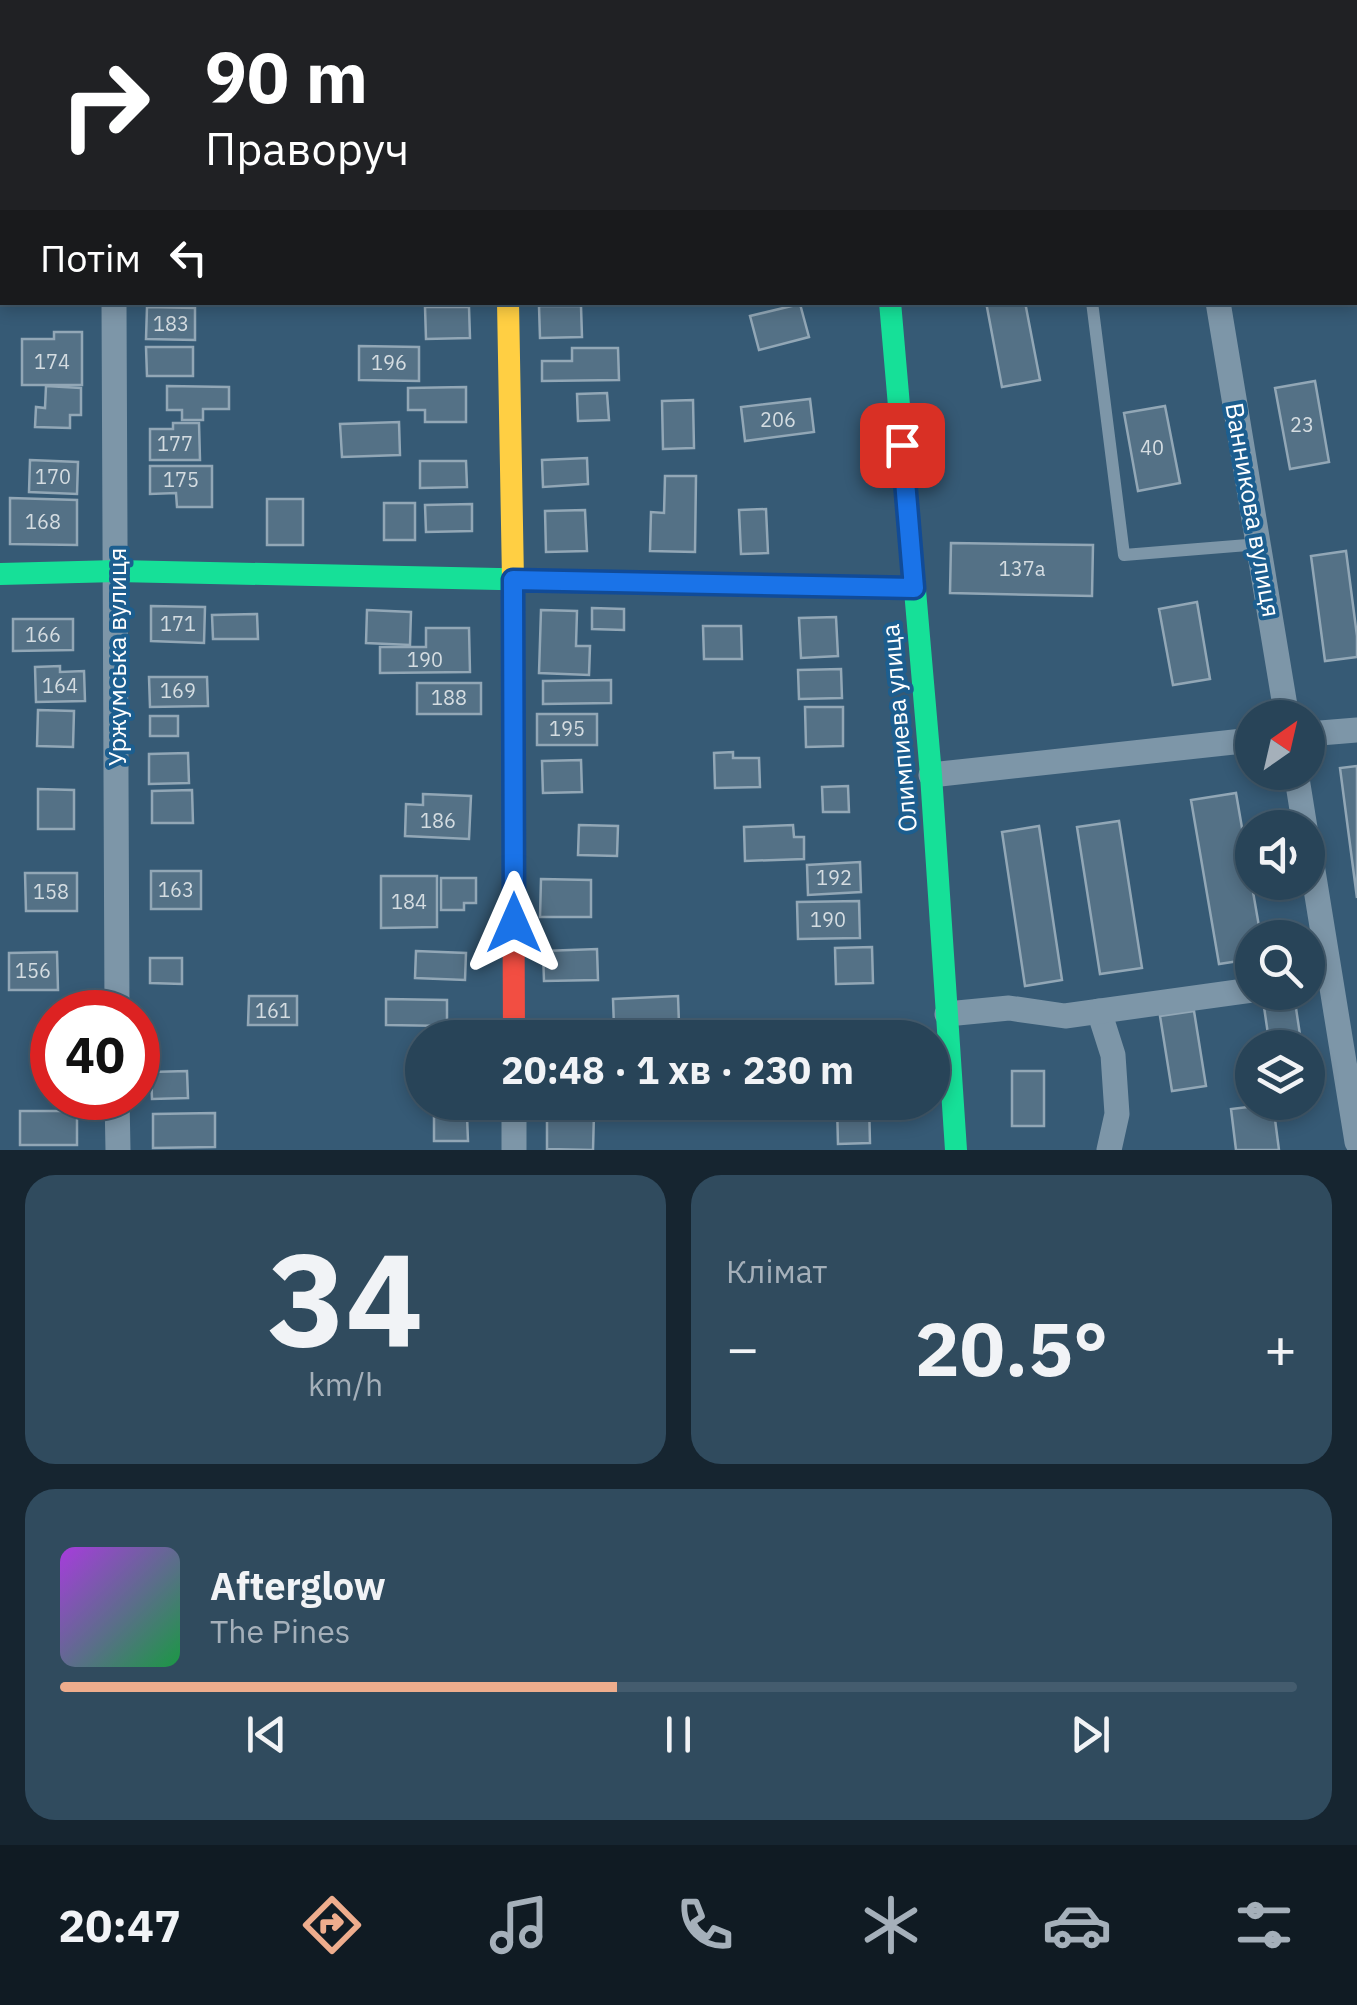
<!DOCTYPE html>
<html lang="uk">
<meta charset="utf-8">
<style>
:root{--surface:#284458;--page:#304b5e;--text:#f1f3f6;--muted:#a5b0ba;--line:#445c6e;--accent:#eead8d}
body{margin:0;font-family:"IBM Plex Sans",sans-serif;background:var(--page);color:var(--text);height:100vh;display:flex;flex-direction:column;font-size:38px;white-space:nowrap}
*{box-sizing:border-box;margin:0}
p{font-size:32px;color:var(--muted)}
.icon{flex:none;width:55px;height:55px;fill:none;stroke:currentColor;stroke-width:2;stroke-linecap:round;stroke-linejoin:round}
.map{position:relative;height:1150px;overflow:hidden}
.sheet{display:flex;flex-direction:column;gap:25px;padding:25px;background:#162530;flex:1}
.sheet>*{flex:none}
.hud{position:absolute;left:0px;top:0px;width:1358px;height:305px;box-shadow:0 5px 15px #0003,0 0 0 2px var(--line);background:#202124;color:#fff;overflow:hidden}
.needle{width:65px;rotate:34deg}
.fabs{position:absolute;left:1235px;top:700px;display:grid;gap:20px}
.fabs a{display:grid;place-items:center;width:90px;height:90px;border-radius:50%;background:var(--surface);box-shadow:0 5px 15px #0003,0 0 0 2px var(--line);font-size:50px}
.speed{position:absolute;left:30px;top:990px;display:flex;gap:20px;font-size:50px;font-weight:700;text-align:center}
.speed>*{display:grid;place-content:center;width:130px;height:130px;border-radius:50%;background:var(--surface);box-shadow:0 5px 15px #0003,0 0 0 2px var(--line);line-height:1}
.speed .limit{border:15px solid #d22;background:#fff;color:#111}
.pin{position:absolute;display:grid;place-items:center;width:85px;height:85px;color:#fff;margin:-42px;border-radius:20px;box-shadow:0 5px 15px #0006}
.me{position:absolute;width:110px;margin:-55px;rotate:0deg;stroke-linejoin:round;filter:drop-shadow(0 0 8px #0008)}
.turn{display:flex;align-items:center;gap:35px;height:210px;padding:0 40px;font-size:45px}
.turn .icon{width:130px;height:130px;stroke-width:2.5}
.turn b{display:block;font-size:70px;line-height:85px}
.then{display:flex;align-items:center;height:95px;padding:0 40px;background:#0003;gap:20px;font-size:38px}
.big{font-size:75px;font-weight:700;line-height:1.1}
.sheet .tile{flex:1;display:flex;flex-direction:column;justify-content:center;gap:15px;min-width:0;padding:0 35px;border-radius:30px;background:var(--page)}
.sheet .dial{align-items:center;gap:0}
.dial b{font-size:130px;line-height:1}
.song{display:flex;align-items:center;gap:30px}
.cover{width:120px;height:120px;border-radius:15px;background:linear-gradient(135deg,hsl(280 70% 55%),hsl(140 70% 35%))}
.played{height:10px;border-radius:5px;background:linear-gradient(90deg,var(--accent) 45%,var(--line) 45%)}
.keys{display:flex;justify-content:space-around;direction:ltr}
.heat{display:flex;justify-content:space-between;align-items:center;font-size:55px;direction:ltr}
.sheet .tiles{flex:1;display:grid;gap:25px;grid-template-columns:1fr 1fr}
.tile:last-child{grid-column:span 2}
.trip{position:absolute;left:405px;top:1020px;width:545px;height:100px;border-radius:50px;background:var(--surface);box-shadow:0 5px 15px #0003,0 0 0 2px var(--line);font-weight:700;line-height:100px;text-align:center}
.tab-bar{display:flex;height:160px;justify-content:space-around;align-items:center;background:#101b23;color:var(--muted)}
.tab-bar .icon{width:70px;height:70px}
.tab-bar .on{color:var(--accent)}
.tab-bar b{font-size:45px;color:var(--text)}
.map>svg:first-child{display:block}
.building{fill:#547186;stroke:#92a7b6;stroke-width:2.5}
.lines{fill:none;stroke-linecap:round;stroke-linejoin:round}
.lane{stroke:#7d96a8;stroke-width:12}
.street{stroke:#7d96a8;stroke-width:25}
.fast{stroke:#16e098;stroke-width:22}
.slow{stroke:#ffcf43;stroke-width:22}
.jam{stroke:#f24e42;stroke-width:22}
.route-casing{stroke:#114b97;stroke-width:25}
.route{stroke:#1a73e8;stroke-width:18}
.labels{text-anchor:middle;stroke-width:8;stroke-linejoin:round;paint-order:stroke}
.number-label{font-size:20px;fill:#d4dce1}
.street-label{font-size:25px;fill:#fff;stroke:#1c5e8f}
</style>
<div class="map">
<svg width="1357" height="1150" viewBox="0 0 1357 1150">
<rect width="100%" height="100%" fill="#365a75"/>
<!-- building -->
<g class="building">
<path d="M 986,302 L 1025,302 L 1040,380 L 1002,387 Z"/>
<path d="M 800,304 L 809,337 L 759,350 L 750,316 Z"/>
<path d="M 539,306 L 581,306 L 582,337 L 540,338 Z"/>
<path d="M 147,307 L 195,308 L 195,340 L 146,339 Z"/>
<path d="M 425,307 L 469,307 L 470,338 L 426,339 Z"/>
<path d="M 54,332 L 82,332 L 82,385 L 22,385 L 22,339 L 54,339 Z"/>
<path d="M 359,346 L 419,347 L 419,381 L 359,380 Z"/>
<path d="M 146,347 L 193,347 L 193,376 L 147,376 Z"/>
<path d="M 572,348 L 618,348 L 619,380 L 542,381 L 542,361 L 572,361 Z"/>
<path d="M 1315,381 L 1329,462 L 1290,469 L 1275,388 Z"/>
<path d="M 46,386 L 81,388 L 81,415 L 70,415 L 70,428 L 35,427 L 36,407 L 45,408 Z"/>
<path d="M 167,386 L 229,387 L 229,409 L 203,409 L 203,420 L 182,420 L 182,410 L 167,410 Z"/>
<path d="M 466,387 L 466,422 L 425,422 L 425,410 L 408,410 L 408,388 Z"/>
<path d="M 607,393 L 609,420 L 578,421 L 577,394 Z"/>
<path d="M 810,399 L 814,432 L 745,441 L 741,407 Z"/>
<path d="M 693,400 L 694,448 L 663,449 L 662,401 Z"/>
<path d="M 1165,406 L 1180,483 L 1138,491 L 1124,413 Z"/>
<path d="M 399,422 L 400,455 L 342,457 L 340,424 Z"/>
<path d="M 173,423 L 199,423 L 200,460 L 150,460 L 150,429 L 173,429 Z"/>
<path d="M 587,458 L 588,484 L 543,487 L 542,460 Z"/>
<path d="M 30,460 L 78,462 L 77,494 L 29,492 Z"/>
<path d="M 420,461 L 466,461 L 467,487 L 420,488 Z"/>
<path d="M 150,466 L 212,466 L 212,507 L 177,507 L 176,493 L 150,494 Z"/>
<path d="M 665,476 L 696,476 L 695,552 L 650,551 L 651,512 L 664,513 Z"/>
<path d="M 10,498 L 77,500 L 77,545 L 10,544 Z"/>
<rect x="267" y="499" width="36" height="46"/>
<rect x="384" y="503" width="31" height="37"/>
<path d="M 472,504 L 472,531 L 426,532 L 425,505 Z"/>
<path d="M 766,509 L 768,553 L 741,554 L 739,510 Z"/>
<path d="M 585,510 L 587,551 L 546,552 L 545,511 Z"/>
<path d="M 951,543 L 1093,545 L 1092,596 L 950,593 Z"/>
<path d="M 1346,551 L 1357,636 L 1357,657 L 1325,661 L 1311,556 Z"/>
<path d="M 1197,602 L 1210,679 L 1173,685 L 1159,609 Z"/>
<path d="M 151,606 L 205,607 L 204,643 L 151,641 Z"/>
<path d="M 592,608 L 624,609 L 624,630 L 592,629 Z"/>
<path d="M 367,610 L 411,612 L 410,645 L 366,643 Z"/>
<path d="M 541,610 L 577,611 L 576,646 L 590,646 L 589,675 L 539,673 Z"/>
<path d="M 257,614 L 258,639 L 213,639 L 212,615 Z"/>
<path d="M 836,617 L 838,656 L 801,658 L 799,618 Z"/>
<path d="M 13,619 L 73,619 L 73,650 L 13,651 Z"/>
<path d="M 703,626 L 741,626 L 742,659 L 704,659 Z"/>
<path d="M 426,628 L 469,628 L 470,672 L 380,673 L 380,647 L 426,647 Z"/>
<path d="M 60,666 L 60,672 L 84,671 L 85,701 L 36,702 L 35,667 Z"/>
<path d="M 841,669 L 842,698 L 799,699 L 798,670 Z"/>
<path d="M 149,677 L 207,677 L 208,706 L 150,707 Z"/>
<path d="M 611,680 L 611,703 L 543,704 L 543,681 Z"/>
<rect x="417" y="683" width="64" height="31"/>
<path d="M 805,707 L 843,707 L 843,746 L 806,747 Z"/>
<path d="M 38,710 L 74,711 L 73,747 L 37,746 Z"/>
<rect x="537" y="714" width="60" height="31"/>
<rect x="150" y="716" width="28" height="20"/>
<path d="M 733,752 L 733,758 L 759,758 L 760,787 L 715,788 L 714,753 Z"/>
<path d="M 188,753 L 189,783 L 149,784 L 149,754 Z"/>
<path d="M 581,760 L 582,792 L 543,793 L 542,761 Z"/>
<path d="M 1357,766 L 1357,898 L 1340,768 Z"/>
<path d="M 848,786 L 849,812 L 823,812 L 822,787 Z"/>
<path d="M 38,789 L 74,790 L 74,829 L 38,829 Z"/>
<path d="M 192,790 L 193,823 L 152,823 L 152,791 Z"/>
<path d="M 1236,793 L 1261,938 L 1252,938 L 1252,959 L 1219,964 L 1191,800 Z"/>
<path d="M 423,794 L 471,796 L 469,839 L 405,836 L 406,804 L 423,805 Z"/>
<path d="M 1119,821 L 1142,968 L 1100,974 L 1077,827 Z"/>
<path d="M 579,825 L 618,826 L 617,856 L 578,855 Z"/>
<path d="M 793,825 L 794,837 L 804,837 L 804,859 L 745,861 L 744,827 Z"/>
<path d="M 1039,826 L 1062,980 L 1025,986 L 1002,832 Z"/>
<path d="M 860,862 L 861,892 L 808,895 L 807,865 Z"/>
<rect x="151" y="871" width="50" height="38"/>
<path d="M 25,873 L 77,873 L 77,911 L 26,911 Z"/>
<path d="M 381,876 L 437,876 L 437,927 L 381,928 Z"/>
<path d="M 441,878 L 476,878 L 476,903 L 464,903 L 464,910 L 441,910 Z"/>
<path d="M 541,879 L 591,880 L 591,917 L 540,917 Z"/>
<path d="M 859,901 L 860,938 L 798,939 L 797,902 Z"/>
<path d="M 872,947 L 873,983 L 836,984 L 835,948 Z"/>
<path d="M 597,949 L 598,980 L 544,981 L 543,951 Z"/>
<path d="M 416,951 L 466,953 L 465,980 L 415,978 Z"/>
<path d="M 57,952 L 58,990 L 9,990 L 9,953 Z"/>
<path d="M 150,958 L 182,958 L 182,984 L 150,983 Z"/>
<path d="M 1294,995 L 1302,1048 L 1270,1048 L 1263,1000 Z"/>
<path d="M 249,996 L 297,996 L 297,1025 L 248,1025 Z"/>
<path d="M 678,996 L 679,1024 L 614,1027 L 613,999 Z"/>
<path d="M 386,999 L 447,1000 L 447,1026 L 386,1025 Z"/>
<path d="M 1194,1011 L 1206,1086 L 1172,1091 L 1160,1016 Z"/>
<path d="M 594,1032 L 594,1038 L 544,1038 L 544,1033 Z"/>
<path d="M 39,1035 L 52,1035 L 52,1080 L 41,1080 Z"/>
<path d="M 187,1071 L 188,1098 L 152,1099 L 151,1072 Z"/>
<rect x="1012" y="1071" width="32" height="55"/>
<path d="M 629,1102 L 674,1102 L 674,1106 L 629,1108 Z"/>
<path d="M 869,1104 L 870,1143 L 838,1144 L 837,1105 Z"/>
<path d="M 1273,1104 L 1279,1150 L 1236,1150 L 1231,1109 Z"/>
<rect x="20" y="1111" width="57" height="34"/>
<path d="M 547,1112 L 594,1113 L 593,1150 L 547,1149 Z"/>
<path d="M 215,1113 L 215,1147 L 153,1148 L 153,1114 Z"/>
<path d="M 434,1115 L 467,1116 L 468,1141 L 434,1141 Z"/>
</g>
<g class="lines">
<!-- lane -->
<g class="lane">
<path d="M 1335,0 L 1335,2"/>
<path d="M 1055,2 L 1057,0"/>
<path d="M 1355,145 L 1357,145"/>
<path d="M 1355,155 L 1357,167"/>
<path d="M 1092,302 L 1124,555 L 1260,544"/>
</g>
<!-- street -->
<g class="street">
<path d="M 503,0 L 503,2"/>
<path d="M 1179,0 L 1179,2"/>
<path d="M 119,2 L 119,0"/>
<path d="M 114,302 L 117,1012"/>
<path d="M 1218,302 L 1287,718"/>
<path d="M 1308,734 L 1357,730"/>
<path d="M 1296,772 L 1305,828"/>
<path d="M 931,775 L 1252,740"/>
<path d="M 1308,840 L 1357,1142"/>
<path d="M 1099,1011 L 1113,1055 L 1117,1114 L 1109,1150"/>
<path d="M 947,1014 L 1009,1008 L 1065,1016 L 1252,990"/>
<path d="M 117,1098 L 118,1150"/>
<path d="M 514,1102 L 514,1150"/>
</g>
<!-- fast -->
<g class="fast">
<path d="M 855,0 L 856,2"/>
<path d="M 890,302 L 931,775 L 956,1150"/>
<path d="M 0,574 L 117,571 L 643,582"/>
</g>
<!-- slow -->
<g class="slow">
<path d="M 508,302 L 513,580 L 513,789"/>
<path d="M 643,582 L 914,588"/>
</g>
<!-- jam -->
<path class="jam" d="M 513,789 L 514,1038"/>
</g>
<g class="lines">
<defs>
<path id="route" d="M 514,923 L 513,580 L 914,588 L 902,445"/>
</defs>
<!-- route casing -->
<use href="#route" class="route-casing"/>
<!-- route -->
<use href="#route" class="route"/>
</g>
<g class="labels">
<!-- number labels -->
<g class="number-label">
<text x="171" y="331">183</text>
<text x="52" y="369">174</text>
<text x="389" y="370">196</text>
<text x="778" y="427">206</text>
<text x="1302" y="432">23</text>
<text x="175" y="451">177</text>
<text x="1152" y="455">40</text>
<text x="53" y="484">170</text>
<text x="181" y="487">175</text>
<text x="43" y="529">168</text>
<text x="1022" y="576">137а</text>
<text x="178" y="631">171</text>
<text x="43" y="642">166</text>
<text x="425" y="667">190</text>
<text x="60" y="693">164</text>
<text x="178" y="698">169</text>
<text x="449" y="705">188</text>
<text x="567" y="736">195</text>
<text x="438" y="828">186</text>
<text x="834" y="885">192</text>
<text x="176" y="897">163</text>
<text x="51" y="899">158</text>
<text x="409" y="909">184</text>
<text x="828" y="927">190</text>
<text x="33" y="978">156</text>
<text x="273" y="1018">161</text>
</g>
<!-- street labels -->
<g class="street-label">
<text transform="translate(1253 510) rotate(80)" y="9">Ванникова вулиця</text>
<text transform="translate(117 657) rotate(-90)" y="9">Уржумська вулиця</text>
<text transform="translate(899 728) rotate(-95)" y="9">Олимпиева улица</text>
</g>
</g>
</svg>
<div class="fabs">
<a><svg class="needle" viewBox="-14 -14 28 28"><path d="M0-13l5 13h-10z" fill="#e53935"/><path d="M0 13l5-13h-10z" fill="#a5b0ba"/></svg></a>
<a><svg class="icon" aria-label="sound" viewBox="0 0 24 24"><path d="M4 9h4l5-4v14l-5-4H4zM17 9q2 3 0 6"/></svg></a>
<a><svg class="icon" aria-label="search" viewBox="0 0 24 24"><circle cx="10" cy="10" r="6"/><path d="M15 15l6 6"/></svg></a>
<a><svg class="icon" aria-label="layers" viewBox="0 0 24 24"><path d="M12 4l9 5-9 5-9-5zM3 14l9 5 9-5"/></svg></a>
</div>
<div class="speed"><div class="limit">40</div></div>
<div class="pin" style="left:902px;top:445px;background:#d93025"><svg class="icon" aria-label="arrive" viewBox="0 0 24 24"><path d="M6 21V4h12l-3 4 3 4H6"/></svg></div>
<svg class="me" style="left:514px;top:923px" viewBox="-20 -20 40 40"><path d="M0-17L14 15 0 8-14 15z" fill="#1a73e8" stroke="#fff" stroke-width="4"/></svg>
<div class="trip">20:48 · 1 хв · 230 m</div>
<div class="hud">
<div class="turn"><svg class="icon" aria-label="right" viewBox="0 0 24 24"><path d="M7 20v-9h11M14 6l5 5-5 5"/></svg><div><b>90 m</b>Праворуч</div></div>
<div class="then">Потім<svg class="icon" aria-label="left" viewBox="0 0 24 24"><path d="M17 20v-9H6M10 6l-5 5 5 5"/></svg></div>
</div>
</div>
<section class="sheet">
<div class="tiles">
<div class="tile dial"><b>34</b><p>km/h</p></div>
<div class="tile"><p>Клімат</p>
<div class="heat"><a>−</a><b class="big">20.5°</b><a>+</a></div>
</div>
<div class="tile">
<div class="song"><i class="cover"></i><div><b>Afterglow</b><p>The Pines</p></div></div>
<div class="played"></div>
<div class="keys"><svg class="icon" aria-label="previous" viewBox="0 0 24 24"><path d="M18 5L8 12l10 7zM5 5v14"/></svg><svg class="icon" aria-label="pause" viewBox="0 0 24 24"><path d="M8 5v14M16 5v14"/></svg><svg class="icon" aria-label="next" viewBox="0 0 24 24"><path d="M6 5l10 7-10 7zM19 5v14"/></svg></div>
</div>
</div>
</section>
<nav class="tab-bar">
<b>20:47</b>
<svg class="icon on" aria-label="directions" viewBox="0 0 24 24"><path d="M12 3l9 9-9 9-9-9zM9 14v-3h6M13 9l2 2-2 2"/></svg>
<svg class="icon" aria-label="music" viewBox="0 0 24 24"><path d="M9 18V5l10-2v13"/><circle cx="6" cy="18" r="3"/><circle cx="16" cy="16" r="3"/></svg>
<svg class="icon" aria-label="phone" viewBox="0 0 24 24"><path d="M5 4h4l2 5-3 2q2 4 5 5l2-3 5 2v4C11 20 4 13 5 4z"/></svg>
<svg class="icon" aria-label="climate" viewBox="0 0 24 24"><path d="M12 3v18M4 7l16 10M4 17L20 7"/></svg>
<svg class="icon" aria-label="car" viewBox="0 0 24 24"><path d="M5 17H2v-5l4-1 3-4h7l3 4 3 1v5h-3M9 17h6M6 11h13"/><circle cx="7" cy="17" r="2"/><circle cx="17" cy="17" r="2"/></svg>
<svg class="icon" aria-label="filters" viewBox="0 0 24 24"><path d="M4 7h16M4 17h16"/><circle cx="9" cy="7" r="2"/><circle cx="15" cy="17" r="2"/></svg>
</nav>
